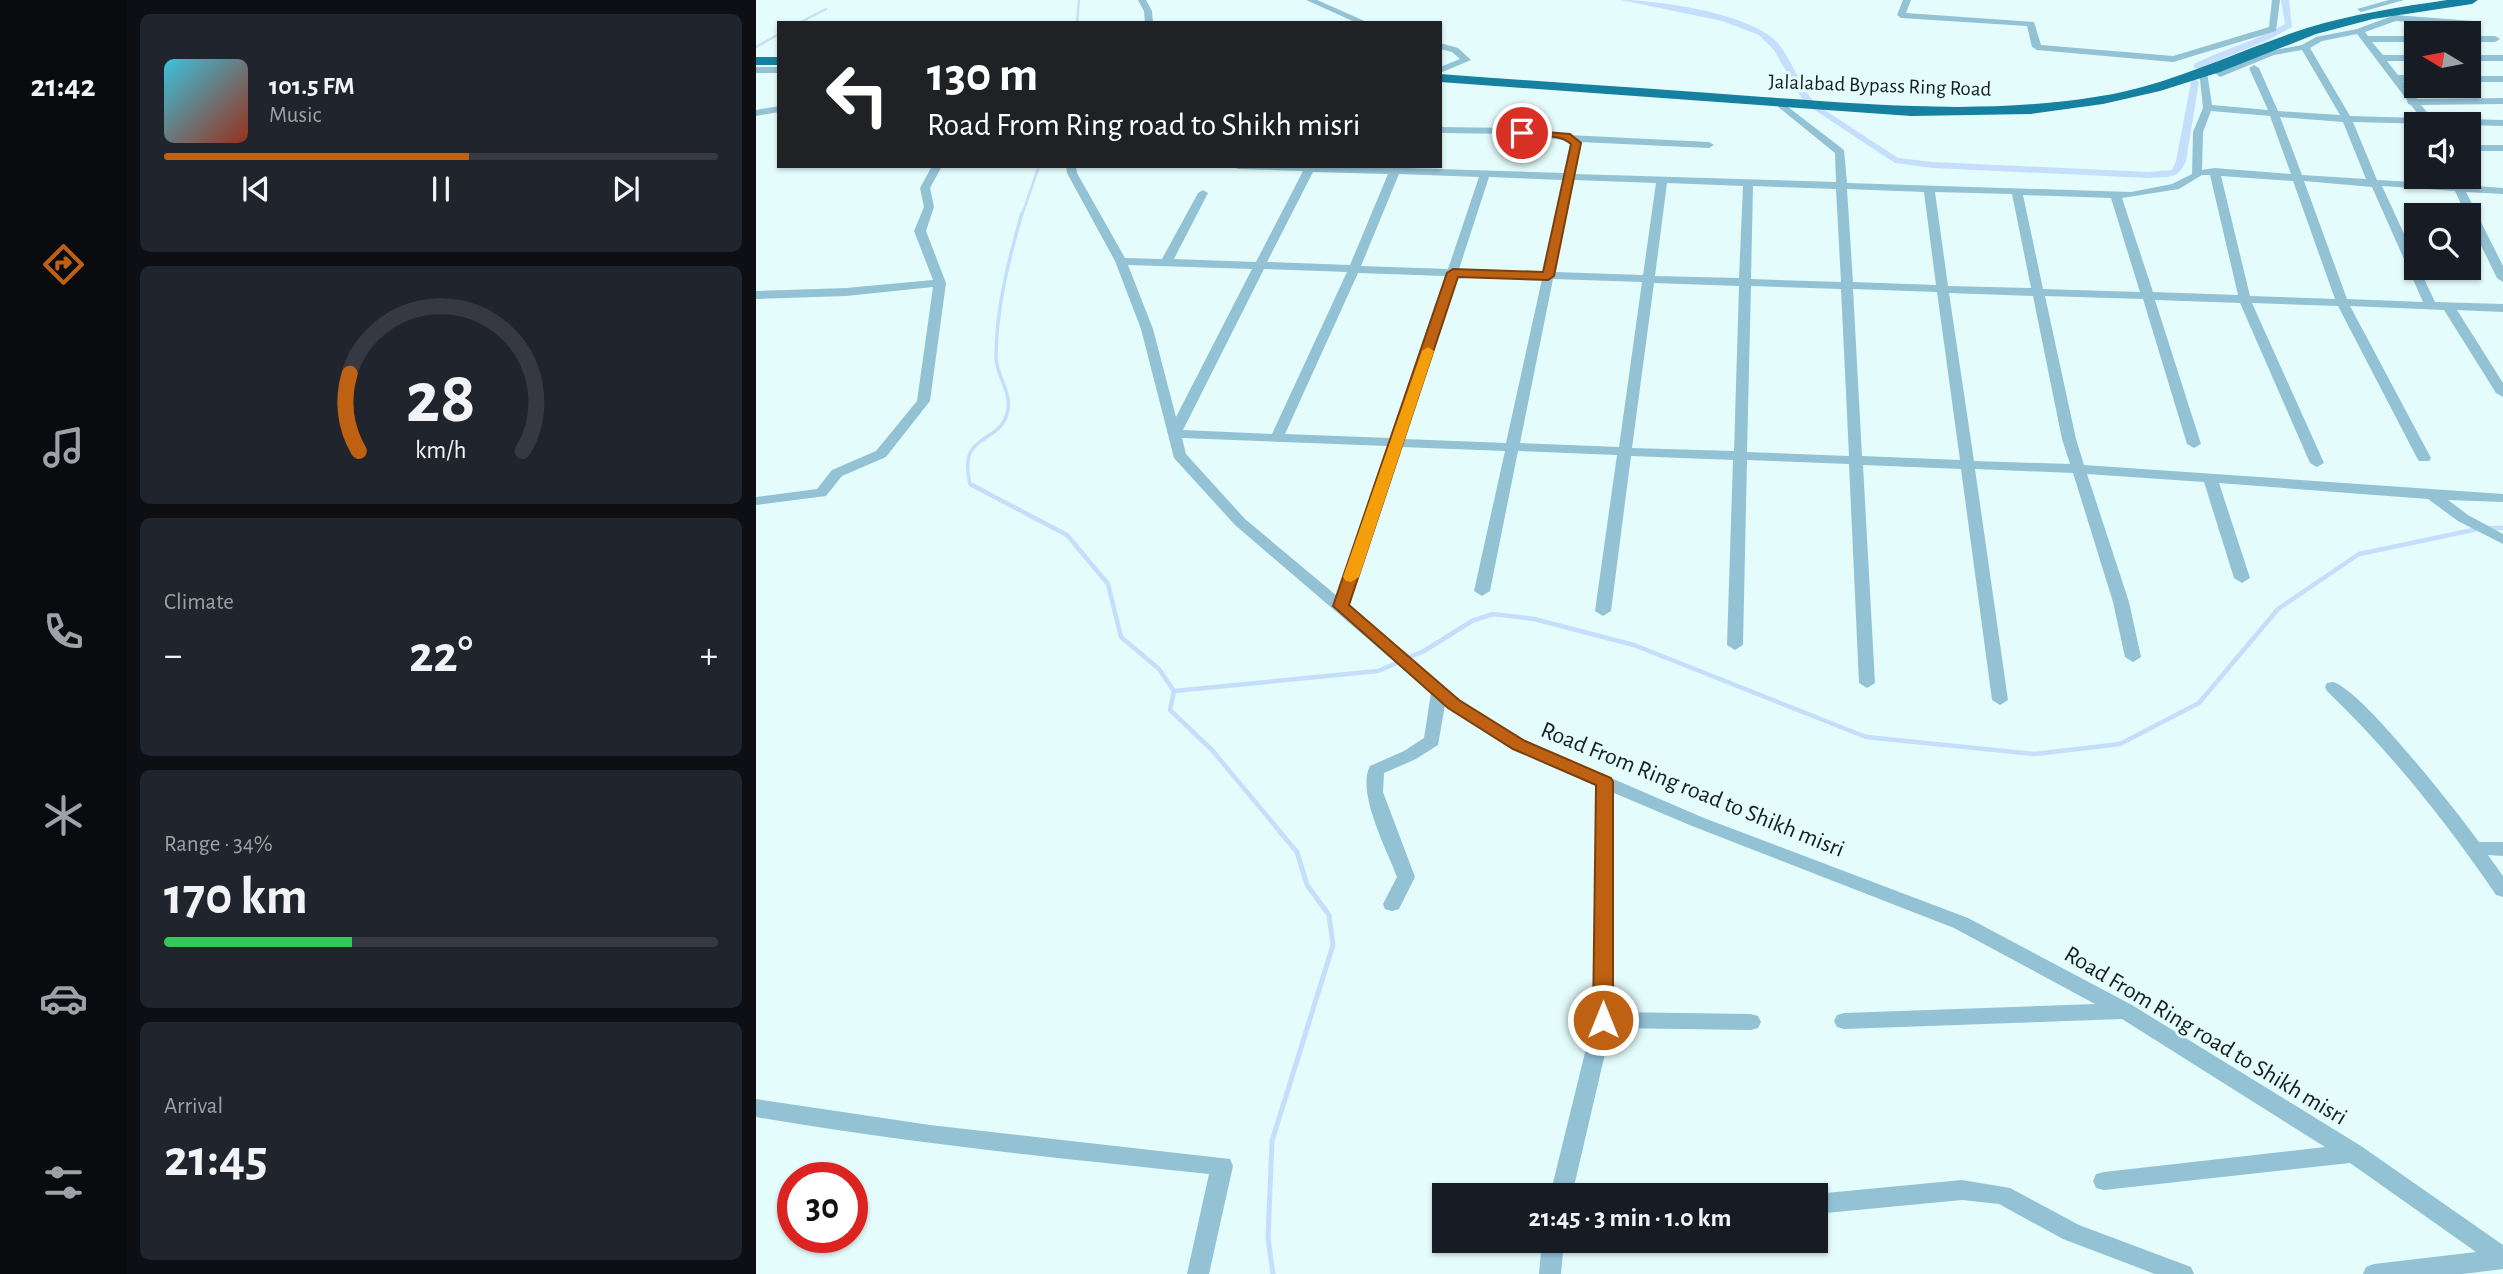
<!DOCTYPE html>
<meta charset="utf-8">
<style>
:root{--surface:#171b24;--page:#20242c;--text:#f1f3f6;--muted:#9ea1a6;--line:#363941;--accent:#be6113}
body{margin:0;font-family:"Alegreya Sans",sans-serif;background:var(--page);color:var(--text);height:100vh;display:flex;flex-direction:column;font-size:26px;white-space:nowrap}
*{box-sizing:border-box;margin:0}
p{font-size:23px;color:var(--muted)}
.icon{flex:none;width:38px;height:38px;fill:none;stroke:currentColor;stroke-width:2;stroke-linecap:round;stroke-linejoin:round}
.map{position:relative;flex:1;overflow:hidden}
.panel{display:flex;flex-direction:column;gap:14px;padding:14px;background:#0d0f14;width:630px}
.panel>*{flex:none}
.hud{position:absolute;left:21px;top:21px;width:665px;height:147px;border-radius:0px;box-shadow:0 2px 5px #0004;background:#202124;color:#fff;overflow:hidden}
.needle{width:46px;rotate:280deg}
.fabs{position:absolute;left:1648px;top:21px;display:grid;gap:14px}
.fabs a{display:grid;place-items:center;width:77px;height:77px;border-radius:0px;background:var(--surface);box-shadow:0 2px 5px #0004;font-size:35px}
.speed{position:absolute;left:21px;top:1162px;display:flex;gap:14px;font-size:35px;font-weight:700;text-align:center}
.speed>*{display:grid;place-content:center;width:91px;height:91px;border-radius:50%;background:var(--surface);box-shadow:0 2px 5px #0004;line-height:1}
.speed .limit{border:10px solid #d22;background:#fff;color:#111}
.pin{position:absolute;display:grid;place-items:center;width:60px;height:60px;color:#fff;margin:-30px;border:4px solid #fff;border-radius:50%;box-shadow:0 2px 7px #0007}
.me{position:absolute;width:77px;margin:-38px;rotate:0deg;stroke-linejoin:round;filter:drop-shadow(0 0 5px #0008)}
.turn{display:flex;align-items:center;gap:24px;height:147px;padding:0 35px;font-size:32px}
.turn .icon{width:91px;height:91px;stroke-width:2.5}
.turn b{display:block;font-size:49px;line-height:60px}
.big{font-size:52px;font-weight:700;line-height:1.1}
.panel .tile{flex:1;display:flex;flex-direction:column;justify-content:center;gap:10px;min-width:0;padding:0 24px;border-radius:10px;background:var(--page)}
.panel .dial{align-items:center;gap:0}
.dial svg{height:182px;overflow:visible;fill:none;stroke:var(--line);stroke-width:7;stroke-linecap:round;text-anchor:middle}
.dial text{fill:var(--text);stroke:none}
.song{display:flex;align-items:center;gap:21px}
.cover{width:84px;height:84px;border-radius:10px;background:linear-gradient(135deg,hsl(190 70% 55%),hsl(10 70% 35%))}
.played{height:7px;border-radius:4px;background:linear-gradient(90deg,var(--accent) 55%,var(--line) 55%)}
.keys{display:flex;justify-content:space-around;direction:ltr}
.heat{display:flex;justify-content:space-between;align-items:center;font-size:38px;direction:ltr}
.charge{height:10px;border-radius:5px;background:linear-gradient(90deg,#34c759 34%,var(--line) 0)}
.trip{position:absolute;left:676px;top:1183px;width:396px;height:70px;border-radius:0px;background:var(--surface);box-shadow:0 2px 5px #0004;font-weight:700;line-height:70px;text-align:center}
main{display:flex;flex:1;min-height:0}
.menu{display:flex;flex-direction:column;width:126px;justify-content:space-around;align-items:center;background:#090b0e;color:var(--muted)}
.menu .icon{width:49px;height:49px}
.menu .on{color:var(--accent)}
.menu b{font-size:32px;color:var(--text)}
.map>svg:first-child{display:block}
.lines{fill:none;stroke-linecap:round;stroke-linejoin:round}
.stream-far3{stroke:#c4defc;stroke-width:2.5}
.stream-far2{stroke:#c4defc;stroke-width:3.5}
.stream-far1{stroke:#c4defc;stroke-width:4.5}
.stream{stroke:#c4defc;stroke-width:5}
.canal{fill:#c4defc;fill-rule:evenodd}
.minor{fill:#93c2d5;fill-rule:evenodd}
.highway{fill:#15809f;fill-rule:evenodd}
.route{fill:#be6113;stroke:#7c3f0c;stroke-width:2}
.slow{fill:#f59e0b}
.labels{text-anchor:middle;stroke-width:6;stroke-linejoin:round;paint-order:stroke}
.far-street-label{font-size:21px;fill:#161f1f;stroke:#e4fdfc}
.street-label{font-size:24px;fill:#161f1f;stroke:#e4fdfc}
</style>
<main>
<nav class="menu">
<b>21:42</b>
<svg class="icon on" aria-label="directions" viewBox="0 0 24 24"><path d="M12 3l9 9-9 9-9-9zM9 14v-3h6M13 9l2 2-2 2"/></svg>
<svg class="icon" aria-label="music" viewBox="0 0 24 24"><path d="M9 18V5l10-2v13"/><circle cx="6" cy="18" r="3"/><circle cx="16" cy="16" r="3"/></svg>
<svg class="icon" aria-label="phone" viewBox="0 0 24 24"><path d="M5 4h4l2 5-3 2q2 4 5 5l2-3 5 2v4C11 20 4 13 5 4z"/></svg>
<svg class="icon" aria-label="climate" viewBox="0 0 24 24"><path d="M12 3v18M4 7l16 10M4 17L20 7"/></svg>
<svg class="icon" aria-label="car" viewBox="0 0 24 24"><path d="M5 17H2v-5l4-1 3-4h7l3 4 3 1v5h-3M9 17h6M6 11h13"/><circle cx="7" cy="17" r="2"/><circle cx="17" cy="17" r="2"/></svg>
<svg class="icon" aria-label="filters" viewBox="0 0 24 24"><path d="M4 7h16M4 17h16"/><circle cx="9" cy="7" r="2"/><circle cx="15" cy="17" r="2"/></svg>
</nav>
<section class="panel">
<div class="tile">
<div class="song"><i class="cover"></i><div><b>101.5 FM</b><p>Music</p></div></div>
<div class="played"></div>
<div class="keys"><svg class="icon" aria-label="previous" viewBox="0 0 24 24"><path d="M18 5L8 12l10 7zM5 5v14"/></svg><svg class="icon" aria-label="pause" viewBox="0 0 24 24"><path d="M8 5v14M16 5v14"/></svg><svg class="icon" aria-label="next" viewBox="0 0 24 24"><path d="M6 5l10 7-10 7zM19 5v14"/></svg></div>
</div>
<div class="tile dial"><svg viewBox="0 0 100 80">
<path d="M14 69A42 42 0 1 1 86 69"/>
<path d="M14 69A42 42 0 0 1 10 35" stroke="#be6113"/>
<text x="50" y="56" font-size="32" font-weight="700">28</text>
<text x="50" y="72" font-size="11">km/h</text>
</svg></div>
<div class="tile"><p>Climate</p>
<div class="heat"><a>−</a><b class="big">22°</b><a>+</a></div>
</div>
<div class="tile"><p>Range · 34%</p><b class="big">170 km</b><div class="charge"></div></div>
<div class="tile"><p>Arrival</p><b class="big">21:45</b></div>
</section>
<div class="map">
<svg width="1747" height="1274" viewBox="0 0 1747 1274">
<rect width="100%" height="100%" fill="#e4fdfc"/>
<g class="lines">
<!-- stream-far3 -->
<g class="stream-far3">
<path d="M 43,23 L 70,9"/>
<path d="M 321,23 L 323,0"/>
<path d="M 0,47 L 23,34"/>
<path d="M 266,215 L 283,166"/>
</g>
<!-- stream-far2 -->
<path class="stream-far2" d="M 220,487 L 214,484 C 201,429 246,447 252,409 C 255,391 240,375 240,357 C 240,308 253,259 266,213"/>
<!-- stream-far1 -->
<g class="stream-far1">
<path d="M 216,485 L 311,535 L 352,584 L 365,637 L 403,669 L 418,691 L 414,710 L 456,750 L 526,834"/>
<path d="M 1730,528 L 1747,528"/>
<path d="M 651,658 L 668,651 L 716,621 L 737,614 L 778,619 L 878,645 L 1110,737 L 1279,754 L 1364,744 L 1443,703 L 1522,609 L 1603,554 L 1722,529"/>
<path d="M 418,691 L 622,671 L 643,662"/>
</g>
<!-- stream -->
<path class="stream" d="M 517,1274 L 512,1238 L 516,1141 L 577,945 L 573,915 L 551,885 L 541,852 L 524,832"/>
<!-- canal -->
<g class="canal">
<path d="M 865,0 C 903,0 995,14 1021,42 C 1036,60 1043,84 1058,102 L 1051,104 L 1045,97 L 1018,50 L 1003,35 L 966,21 Z"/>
<path d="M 1525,0 L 1533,0 L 1536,27 L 1514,39 L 1444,68 L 1438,68 L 1438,64 C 1468,49 1500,41 1529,24 Z"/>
<path d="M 1439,79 L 1443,82 L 1430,161 C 1421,181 1412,176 1392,178 L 1177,168 L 1139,163 L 1057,109 L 1064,107 L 1142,158 L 1177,162 L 1392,172 L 1416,170 L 1420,161 L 1435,82 Z"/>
</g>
<!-- minor -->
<g class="minor">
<path d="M 382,0 L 390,0 L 396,11 L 397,23 L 389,23 L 388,11 Z"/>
<path d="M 550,0 L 561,0 L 613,23 L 601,23 Z"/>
<path d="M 1147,0 L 1155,0 L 1150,13 L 1278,22 L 1285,45 L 1417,56 L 1513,27 L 1516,0 L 1524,0 L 1520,31 L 1417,62 L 1281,50 L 1276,47 L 1271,26 L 1145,18 L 1141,15 Z"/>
<path d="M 1633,0 L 1648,0 L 1605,12 L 1601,9 Z"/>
<path d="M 1639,15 L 1717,21 L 1721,24 L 1717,27 L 1640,21 L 1609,32 L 1612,36 L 1661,36 L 1661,42 L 1616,42 L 1627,55 L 1661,55 L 1661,61 L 1631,61 L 1642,75 L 1661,75 L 1661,81 L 1647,81 L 1661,99 L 1747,98 L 1747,104 L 1665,105 L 1676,118 L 1747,120 L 1747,126 L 1597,122 L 1621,180 L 1695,184 L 1692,177 L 1702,177 L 1706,185 L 1747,188 L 1747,194 L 1710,192 L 1747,266 L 1747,282 L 1741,278 L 1713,221 L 1713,215 L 1710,215 L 1699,191 L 1626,186 L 1661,262 L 1661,268 L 1663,268 L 1679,302 L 1747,304 L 1747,312 L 1701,310 L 1747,383 L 1747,397 L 1740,393 L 1688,310 L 1594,306 L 1675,458 L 1673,461 L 1663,461 L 1661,458 L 1582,306 L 1496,303 L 1568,463 L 1561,467 L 1554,463 L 1484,303 L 1399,300 L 1445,444 L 1438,448 L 1431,444 L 1387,299 L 1289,296 L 1320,439 L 1328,465 L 1747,494 L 1747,502 L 1692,500 L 1712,515 L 1747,534 L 1747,544 L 1702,521 L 1672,499 L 1463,483 L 1494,578 L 1486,583 L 1478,578 L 1448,482 L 1331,474 L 1373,602 L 1385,657 L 1377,662 L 1369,657 L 1357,602 L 1317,473 L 1219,469 L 1252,700 L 1244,705 L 1236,700 L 1205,469 L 1107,465 L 1119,683 L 1111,688 L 1103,683 L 1093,464 L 991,460 L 987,645 L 979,650 L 971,645 L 977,460 L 875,456 L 855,611 L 847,616 L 839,611 L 861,455 L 762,451 L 734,591 L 726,596 L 718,591 L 749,451 L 645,447 L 593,606 L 704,700 L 769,741 L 948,818 L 1212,918 L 1376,1005 L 1605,1146 L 1747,1245 L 1747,1269 L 1707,1274 L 1607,1274 L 1610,1267 L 1618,1264 L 1720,1252 L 1594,1163 L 1348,1190 L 1340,1188 L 1337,1181 L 1340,1174 L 1348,1172 L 1569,1147 L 1366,1019 L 1088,1029 L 1081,1027 L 1078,1021 L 1081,1015 L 1088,1013 L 1339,1004 L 1198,928 L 936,826 L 858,793 L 857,1012 L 995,1014 L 1002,1016 L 1005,1022 L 1002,1028 L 995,1030 L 855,1028 L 816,1195 L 794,1195 L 837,1020 L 840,785 L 757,749 L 689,705 L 682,745 L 660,759 L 628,773 L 627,792 L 659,877 L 643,909 L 636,911 L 629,909 L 627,904 L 641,877 C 631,850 600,792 614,766 L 648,751 L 668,738 L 675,693 L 479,525 L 418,458 L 385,329 L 359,261 L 311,173 L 310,166 L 320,166 L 321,173 L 369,258 L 406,259 L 442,193 L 447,190 L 452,193 L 418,259 L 500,262 L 547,171 L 482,169 L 477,166 L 587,166 L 808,173 L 815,144 L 807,140 L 756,134 L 684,133 L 684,127 L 756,128 L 812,135 L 953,142 L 958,145 L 953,148 L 824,142 L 819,174 L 1080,182 L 1079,153 L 1020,105 L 1018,103 L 1023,100 L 1088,150 L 1091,183 L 1375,192 L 1416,184 L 1436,174 L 1437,132 L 1447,108 L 1443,70 L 1451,72 L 1456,105 L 1512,110 L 1493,68 L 1498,65 L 1503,68 L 1522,111 L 1584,115 L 1546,50 L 1518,55 L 1464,77 L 1454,69 L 1459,66 L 1465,70 L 1513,51 L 1546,45 L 1560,37 L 1601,29 ZM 1601,34 L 1651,100 L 1652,104 L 1655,105 L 1665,118 L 1594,116 L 1554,48 L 1566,41 ZM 1455,111 L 1514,116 L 1535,174 L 1458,168 L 1446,170 L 1447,132 ZM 1524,117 L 1587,122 L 1610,179 L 1546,175 ZM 557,172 L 632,174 L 594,265 L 511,262 ZM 643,174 L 723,177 L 692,269 L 605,266 ZM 1446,175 L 1454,175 L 1482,295 L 1397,292 L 1366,198 L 1423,189 ZM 1465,176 L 1537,181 L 1579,299 L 1494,296 ZM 733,177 L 807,180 L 787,272 L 703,269 ZM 818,180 L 900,183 L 887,275 L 799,272 ZM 1548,181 L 1616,187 L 1667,302 L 1591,299 ZM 911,183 L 987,186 L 983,278 L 899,276 ZM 997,186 L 1080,189 L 1085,282 L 995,279 ZM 1091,189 L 1168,192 L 1180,285 L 1097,282 ZM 1179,192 L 1256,194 L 1275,288 L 1192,286 ZM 1267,195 L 1355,198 L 1384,292 L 1287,289 ZM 372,265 L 496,269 L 420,417 L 397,329 ZM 508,269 L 591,272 L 516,434 L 427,430 ZM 602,273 L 689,276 L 634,438 L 529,434 ZM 701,276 L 786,279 L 750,443 L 648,439 ZM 797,279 L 886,282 L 863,447 L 764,443 ZM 898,283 L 983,286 L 978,451 L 876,448 ZM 995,286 L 1085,289 L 1093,456 L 991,452 ZM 1097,289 L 1181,292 L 1204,460 L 1106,456 ZM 1193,293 L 1277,296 L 1306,439 L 1314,464 L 1218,461 ZM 426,438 L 631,446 L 581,596 L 489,519 L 430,454 Z"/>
<path d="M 1713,36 L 1739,36 L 1744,39 L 1739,42 L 1713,42 Z"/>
<path d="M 684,43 L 702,48 L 715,60 L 684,73 L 684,67 L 704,59 L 696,52 L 684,49 Z"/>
<rect x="1713" y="55" width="34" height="6"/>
<rect x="0" y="67" width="23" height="6"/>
<rect x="1713" y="76" width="34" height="6"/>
<path d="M 23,106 L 23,112 L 0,116 L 0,110 Z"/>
<rect x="1713" y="145" width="34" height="6"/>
<path d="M 176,166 L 186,166 L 174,188 L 178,207 L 170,231 L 190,283 L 174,401 L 130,457 L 86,476 L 70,496 L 0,505 L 0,497 L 61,489 L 76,470 L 120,451 L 161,401 L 177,287 L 90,296 L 0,299 L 0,291 L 90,288 L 177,280 L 158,231 L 168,207 L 164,188 Z"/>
<path d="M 1577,682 C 1605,689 1702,813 1723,842 L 1747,842 L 1747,856 L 1732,855 L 1747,876 L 1747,897 L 1740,895 C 1690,821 1635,753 1571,691 L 1569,687 L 1571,683 Z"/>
<path d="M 0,1099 L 174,1125 L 474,1159 L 477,1166 L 453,1274 L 431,1274 L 453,1174 C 302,1158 150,1143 0,1117 Z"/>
<path d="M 1206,1180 L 1254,1188 L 1323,1225 L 1435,1267 L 1438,1274 L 1399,1274 L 1307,1239 L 1243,1204 L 1206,1200 L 1059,1214 L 1059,1195 L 1056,1195 L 1059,1194 Z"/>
<path d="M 786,1241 L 808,1241 L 805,1274 L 783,1274 Z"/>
</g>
<!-- highway -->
<g class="highway">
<path d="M 1691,0 L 1722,0 L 1716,4 L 1617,19 L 1560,34 L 1464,72 L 1404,91 L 1347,104 L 1275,114 L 1155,116 L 684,82 L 684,74 C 792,82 899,89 1007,97 C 1120,105 1232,115 1345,96 C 1418,84 1482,50 1551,28 C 1597,14 1644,7 1691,0 Z"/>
<rect x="0" y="57" width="23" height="8"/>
</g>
</g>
<!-- route -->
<path class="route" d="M 766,130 L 814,134 L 825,143 L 798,276 L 792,280 L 702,277 L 593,605 L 703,700 L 769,741 L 855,778 L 857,782 L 857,1020 L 854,1026 L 847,1028 L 840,1026 L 837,1020 L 840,785 L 757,749 L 692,708 L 577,606 L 691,273 L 697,269 L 787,272 L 815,144 C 802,132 779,138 763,135 L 763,131 Z"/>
<!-- slow -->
<path class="slow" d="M 672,347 L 678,351 L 603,577 L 595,582 L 590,581 L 587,577 L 666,351 Z"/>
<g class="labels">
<!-- far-street labels -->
<g class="far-street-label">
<text transform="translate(1124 85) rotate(2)" y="7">Jalalabad Bypass Ring Road</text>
</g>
<!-- street labels -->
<g class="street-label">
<text transform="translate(937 789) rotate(22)" y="8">Road From Ring road to Shikh misri</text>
<text transform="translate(1450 1035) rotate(31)" y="8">Road From Ring road to Shikh misri</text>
</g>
</g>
</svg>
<div class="fabs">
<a><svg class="needle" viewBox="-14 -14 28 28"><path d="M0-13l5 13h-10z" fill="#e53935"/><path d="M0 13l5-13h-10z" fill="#9ea1a6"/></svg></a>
<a><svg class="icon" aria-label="sound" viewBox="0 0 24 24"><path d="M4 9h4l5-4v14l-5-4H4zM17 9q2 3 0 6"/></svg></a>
<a><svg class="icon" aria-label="search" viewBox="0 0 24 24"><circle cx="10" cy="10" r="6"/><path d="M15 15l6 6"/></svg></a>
</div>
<div class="speed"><div class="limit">30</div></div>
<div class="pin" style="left:766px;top:133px;background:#d93025"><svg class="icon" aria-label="arrive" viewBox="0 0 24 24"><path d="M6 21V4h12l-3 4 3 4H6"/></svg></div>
<svg class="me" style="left:847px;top:1020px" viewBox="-20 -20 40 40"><circle r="17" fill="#be6113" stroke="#fff" stroke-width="3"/><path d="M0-11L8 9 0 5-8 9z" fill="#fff"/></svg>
<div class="trip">21:45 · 3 min · 1.0 km</div>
<div class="hud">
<div class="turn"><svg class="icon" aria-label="left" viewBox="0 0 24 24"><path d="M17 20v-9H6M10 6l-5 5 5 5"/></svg><div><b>130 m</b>Road From Ring road to Shikh misri</div></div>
</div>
</div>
</main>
